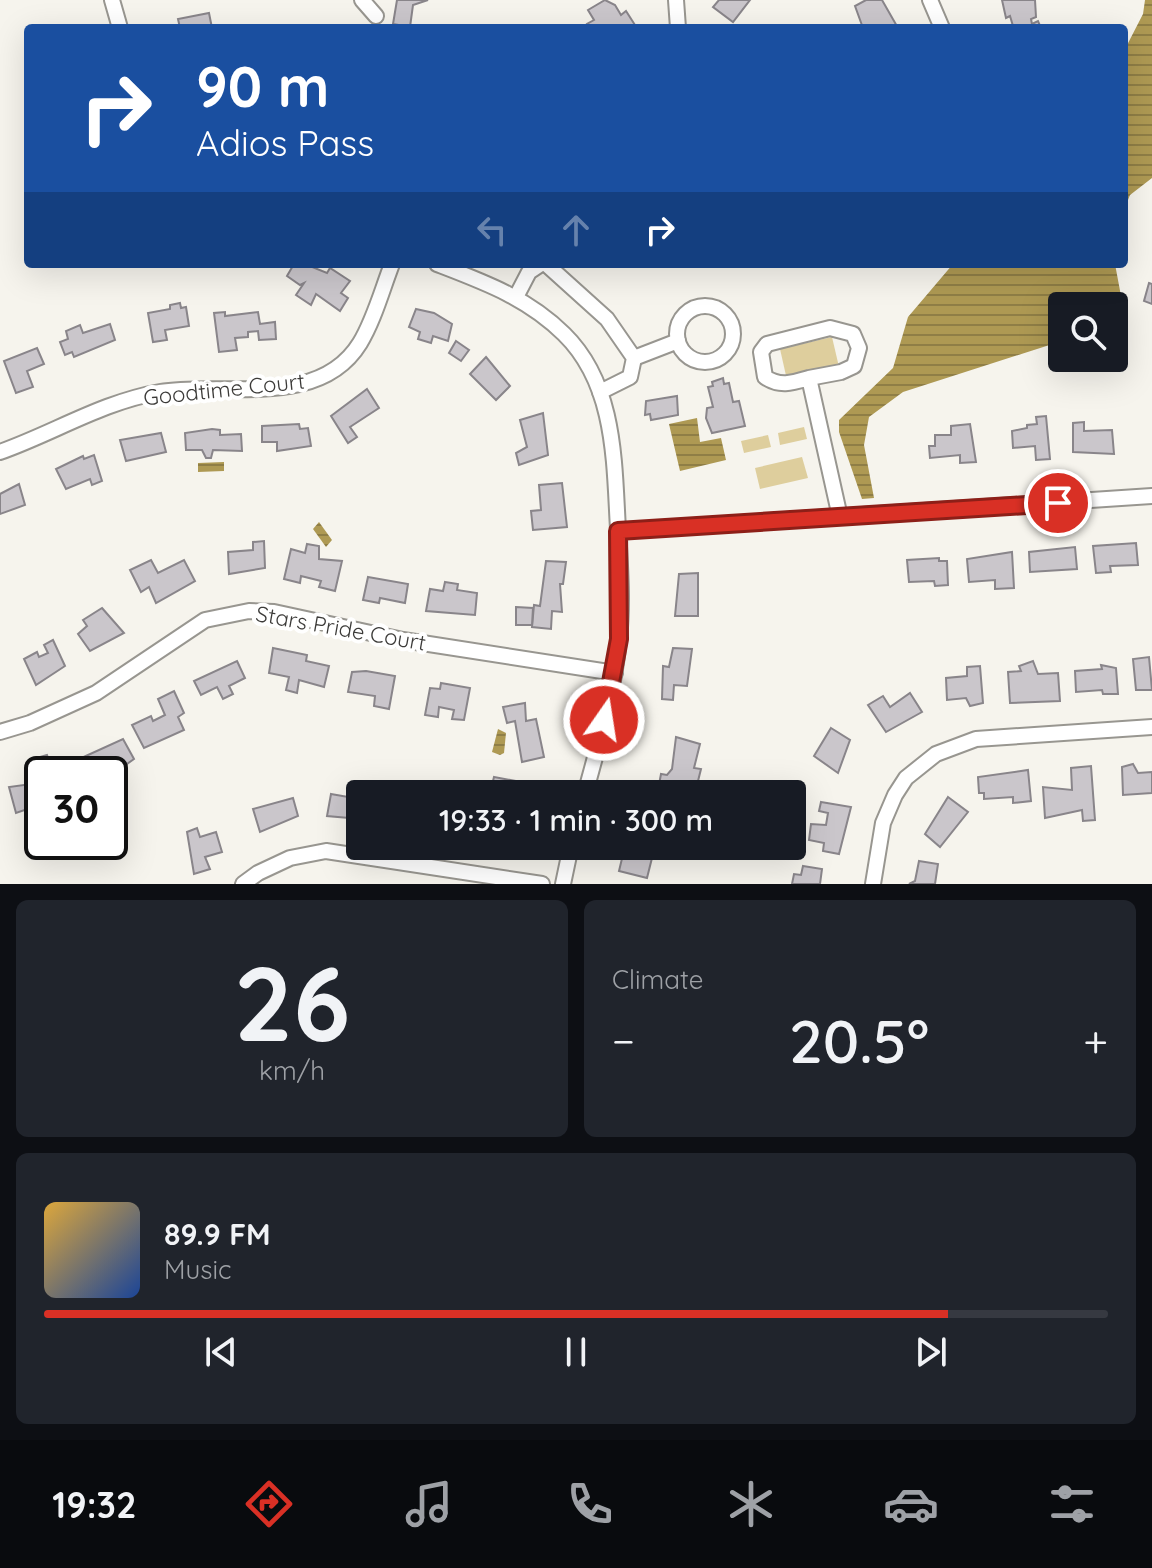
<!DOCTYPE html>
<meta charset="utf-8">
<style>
:root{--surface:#171b24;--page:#20242c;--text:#f1f3f6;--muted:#9ea1a6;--line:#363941;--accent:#d93025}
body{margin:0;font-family:Quicksand,sans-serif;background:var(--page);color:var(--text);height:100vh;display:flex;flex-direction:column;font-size:30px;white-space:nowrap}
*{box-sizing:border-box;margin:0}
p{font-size:26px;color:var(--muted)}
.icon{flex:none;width:44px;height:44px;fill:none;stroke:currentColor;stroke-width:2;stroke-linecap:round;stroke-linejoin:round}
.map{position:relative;height:884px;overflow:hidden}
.side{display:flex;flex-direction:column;gap:16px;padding:16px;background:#0d0f14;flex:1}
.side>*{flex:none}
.hud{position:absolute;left:24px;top:24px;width:1104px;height:244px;border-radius:8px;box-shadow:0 8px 32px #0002;background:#1a4fa0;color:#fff;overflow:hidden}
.buttons{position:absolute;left:1048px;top:292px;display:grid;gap:16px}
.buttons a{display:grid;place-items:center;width:80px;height:80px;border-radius:8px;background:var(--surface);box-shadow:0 8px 32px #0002;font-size:40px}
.speed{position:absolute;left:24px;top:756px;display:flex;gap:16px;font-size:40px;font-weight:700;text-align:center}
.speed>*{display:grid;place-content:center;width:104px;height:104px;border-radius:50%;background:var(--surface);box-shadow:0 8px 32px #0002;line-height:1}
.speed .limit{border:4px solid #111;border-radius:12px;background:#fff;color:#111}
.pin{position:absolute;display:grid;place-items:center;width:68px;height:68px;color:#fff;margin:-34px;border:4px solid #fff;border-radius:50%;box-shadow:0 2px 8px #0007}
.me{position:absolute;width:88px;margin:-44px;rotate:13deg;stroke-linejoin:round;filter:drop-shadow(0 0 6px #0008)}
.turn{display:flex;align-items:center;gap:28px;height:168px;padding:0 40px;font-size:36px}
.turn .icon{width:104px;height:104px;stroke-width:2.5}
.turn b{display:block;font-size:56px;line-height:68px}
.lanes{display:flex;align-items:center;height:76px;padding:0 40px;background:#0003;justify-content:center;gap:40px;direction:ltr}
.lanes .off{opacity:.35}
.big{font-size:60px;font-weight:600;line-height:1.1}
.side .card{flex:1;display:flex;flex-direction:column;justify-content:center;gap:12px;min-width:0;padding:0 28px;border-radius:12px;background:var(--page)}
.side .dial{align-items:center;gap:0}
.dial b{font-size:104px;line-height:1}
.song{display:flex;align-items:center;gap:24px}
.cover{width:96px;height:96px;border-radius:12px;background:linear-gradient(135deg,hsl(40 70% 55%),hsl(220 70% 35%))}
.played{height:8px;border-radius:4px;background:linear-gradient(90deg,var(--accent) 85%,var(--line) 85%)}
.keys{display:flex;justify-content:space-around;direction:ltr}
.heat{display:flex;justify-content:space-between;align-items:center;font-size:44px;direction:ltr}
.side .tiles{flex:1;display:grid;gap:16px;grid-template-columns:1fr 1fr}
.card:last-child{grid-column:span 2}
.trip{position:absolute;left:346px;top:780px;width:460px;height:80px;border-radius:8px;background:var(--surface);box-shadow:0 8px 32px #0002;font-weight:600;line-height:80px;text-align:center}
.tabs{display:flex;height:128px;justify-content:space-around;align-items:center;background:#090b0e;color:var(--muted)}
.tabs .icon{width:56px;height:56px}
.tabs .active{color:var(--accent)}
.tabs b{font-size:36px;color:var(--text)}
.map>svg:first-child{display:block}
.park{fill:#dece9d}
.water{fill:url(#water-rules)}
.building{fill:#cac6cb;stroke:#89858a;stroke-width:2}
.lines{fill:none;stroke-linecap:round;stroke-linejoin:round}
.minor-casing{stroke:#989690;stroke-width:18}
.minor{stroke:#fff;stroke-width:14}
.route-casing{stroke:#8d1f18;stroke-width:20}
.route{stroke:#d93025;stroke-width:14}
.labels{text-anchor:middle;stroke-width:8;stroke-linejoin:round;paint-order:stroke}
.street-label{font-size:22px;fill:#3c3b39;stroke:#fff}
</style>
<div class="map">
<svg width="1152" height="884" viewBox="0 0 1152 884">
<defs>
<pattern id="water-rules" width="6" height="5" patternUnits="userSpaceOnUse" patternTransform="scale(2)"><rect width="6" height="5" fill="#ae9953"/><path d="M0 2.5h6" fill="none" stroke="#8f7e46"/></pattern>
</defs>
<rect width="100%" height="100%" fill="#f6f4ed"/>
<!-- park -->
<g class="park">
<path d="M 832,337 L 839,367 L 787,380 L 780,349 Z"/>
<path d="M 804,427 L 807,439 L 780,445 L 778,433 Z"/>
<path d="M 768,435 L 771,447 L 744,453 L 741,441 Z"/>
<path d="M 802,457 L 808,478 L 760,489 L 755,468 Z"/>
</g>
<!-- water -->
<g class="water">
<path d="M 1145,0 L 1152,0 L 1152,178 L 1130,195 L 1124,210 L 1124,51 L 1143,14 Z"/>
<path d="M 953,264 L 1115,264 L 1124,312 L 1114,320 L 1114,306 L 1062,306 L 1062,341 L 903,392 L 869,417 L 864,445 L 874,498 L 862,499 L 839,432 L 839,420 L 893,368 L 908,317 Z"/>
<path d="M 697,418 L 700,442 L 721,438 L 726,460 L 680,471 L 669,424 Z"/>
<path d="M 224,462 L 224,471 L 198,472 L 198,463 Z"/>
<path d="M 319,522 L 332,540 L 326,547 L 313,529 Z"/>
<path d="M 498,729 L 506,733 L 504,753 L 500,755 L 492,752 Z"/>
</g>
<!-- building -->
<g class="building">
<path d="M 397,0 L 428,0 L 413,5 L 410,27 L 393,24 Z"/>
<path d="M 605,0 L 615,5 L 621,15 L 626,11 L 635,25 L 589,28 L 587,24 L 594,20 L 588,10 Z"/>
<path d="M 719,0 L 750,0 L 733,22 L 713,7 Z"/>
<path d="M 866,0 L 882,0 L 898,28 L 863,28 L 855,6 Z"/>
<path d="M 1002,0 L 1035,0 L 1036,17 L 1031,19 L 1032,24 L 1038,21 L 1041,28 L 1013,26 L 1010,16 L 1006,18 Z"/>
<path d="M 209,13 L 212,28 L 180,28 L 178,19 Z"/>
<path d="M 294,264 L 313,264 L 312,267 L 327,273 L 330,268 L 350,281 L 341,293 L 348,298 L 340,311 L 316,294 L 311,305 L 296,295 L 304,283 L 300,285 L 287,276 Z"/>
<path d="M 1149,283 L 1152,284 L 1152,304 L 1144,301 Z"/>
<path d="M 180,303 L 181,308 L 186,307 L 189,326 L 165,330 L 167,340 L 153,342 L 148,313 L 170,309 L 170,305 Z"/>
<path d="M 416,309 L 434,313 L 452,324 L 448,341 L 433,336 L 431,343 L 418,339 L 420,332 L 409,327 Z"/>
<path d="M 225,312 L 225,316 L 258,312 L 260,324 L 275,322 L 276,339 L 259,340 L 258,331 L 248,332 L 248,337 L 235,338 L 237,350 L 219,352 L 214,313 Z"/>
<path d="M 110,324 L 115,340 L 74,357 L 72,352 L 65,355 L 60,342 L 68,339 L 66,331 L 80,325 L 83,333 Z"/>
<path d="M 456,341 L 469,350 L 461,361 L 449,353 Z"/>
<path d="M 37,348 L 44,364 L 27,371 L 33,387 L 16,393 L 4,361 Z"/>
<path d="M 486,357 L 510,386 L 496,400 L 470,374 Z"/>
<path d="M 723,378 L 724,384 L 729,383 L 733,402 L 739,401 L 745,426 L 712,433 L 706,418 L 707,408 L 713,407 L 708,387 L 713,386 L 712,382 Z"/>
<path d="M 367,389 L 379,408 L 350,427 L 357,437 L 348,443 L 331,416 Z"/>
<path d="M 677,396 L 678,415 L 651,420 L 650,414 L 645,415 L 646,401 Z"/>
<path d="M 543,413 L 548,455 L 519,465 L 516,453 L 527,447 L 520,420 Z"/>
<path d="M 1046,416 L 1050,459 L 1036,460 L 1035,446 L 1013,448 L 1012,431 L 1027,428 L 1027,425 L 1037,424 L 1036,417 Z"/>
<path d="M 1084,422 L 1084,431 L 1112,430 L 1114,454 L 1073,452 L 1073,423 Z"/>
<path d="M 299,424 L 300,429 L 308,428 L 311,446 L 277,451 L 277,442 L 262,442 L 262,426 Z"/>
<path d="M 970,424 L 976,462 L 960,463 L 960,455 L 930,458 L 929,446 L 935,446 L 935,435 L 951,435 L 951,426 Z"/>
<path d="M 212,429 L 220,430 L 220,435 L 241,434 L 242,451 L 213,450 L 211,458 L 206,458 L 202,450 L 186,450 L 185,433 Z"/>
<path d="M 161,433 L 166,452 L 126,461 L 120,440 Z"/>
<path d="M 94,455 L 102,481 L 92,485 L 90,479 L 66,489 L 56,469 L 83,456 L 84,459 Z"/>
<path d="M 562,483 L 567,527 L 533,530 L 531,511 L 541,510 L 539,485 Z"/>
<path d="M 19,484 L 25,505 L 0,514 L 0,494 Z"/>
<path d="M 264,541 L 265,568 L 229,574 L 228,552 L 253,550 L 253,542 Z"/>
<path d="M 1136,543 L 1138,565 L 1110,566 L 1111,572 L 1096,573 L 1093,546 Z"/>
<path d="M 307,544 L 319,546 L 319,559 L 342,561 L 335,591 L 319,587 L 321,581 L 301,576 L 300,583 L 284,579 L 291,549 L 305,553 Z"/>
<path d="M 1075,547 L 1077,569 L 1030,572 L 1029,552 Z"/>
<path d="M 1012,552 L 1014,588 L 995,589 L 995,580 L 969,582 L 967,559 Z"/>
<path d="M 939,558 L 939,561 L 947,561 L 948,585 L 935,586 L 934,581 L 909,582 L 907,560 Z"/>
<path d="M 151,560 L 158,573 L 184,560 L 195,581 L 156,603 L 149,587 L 141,592 L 130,570 Z"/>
<path d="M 546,561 L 566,562 L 563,584 L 560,584 L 562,612 L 552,611 L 551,629 L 532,627 L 534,605 L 540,606 Z"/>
<path d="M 698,573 L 698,616 L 675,616 L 679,574 Z"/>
<path d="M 368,577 L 408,584 L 405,603 L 380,598 L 379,603 L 363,600 Z"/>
<path d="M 445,582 L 458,584 L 457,590 L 477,593 L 475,615 L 426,611 L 430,589 L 443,591 Z"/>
<path d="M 516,607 L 533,608 L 532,625 L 516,625 Z"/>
<path d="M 102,608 L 124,633 L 90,651 L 78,634 L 87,626 L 83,620 Z"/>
<path d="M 53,640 L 65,666 L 36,685 L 24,659 L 37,652 L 39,657 L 48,653 L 44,645 Z"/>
<path d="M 273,648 L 307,655 L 306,661 L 329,666 L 324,687 L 299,680 L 297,693 L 286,690 L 289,677 L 269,673 Z"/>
<path d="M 673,648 L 692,649 L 687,686 L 674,685 L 673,700 L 662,699 L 663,666 L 669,667 Z"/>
<path d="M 1149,657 L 1152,690 L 1136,690 L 1133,659 Z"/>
<path d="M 237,661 L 245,678 L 229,686 L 233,694 L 223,699 L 217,687 L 201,695 L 194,681 Z"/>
<path d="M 1033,661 L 1038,674 L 1058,673 L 1060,701 L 1010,703 L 1008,672 L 1021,671 L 1019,666 Z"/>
<path d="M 1101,665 L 1116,668 L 1118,694 L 1103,694 L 1102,690 L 1076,692 L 1075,671 L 1102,669 Z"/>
<path d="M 980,666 L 983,703 L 970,706 L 966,698 L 947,700 L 946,678 L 967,676 L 967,667 Z"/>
<path d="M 366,671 L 395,676 L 389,709 L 374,706 L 375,696 L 348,692 L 352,672 Z"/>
<path d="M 441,683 L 470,688 L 464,720 L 452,719 L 454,710 L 439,707 L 438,717 L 425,715 L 430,688 L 440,689 Z"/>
<path d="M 174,691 L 184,713 L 178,717 L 184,730 L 144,748 L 132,725 L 151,716 L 153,721 L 165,715 L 158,699 Z"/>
<path d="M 910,693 L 922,712 L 886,732 L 868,705 L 883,696 L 890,707 Z"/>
<path d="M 525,703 L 526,721 L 536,719 L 544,757 L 522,762 L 515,721 L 507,723 L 503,707 Z"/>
<path d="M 831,728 L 850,740 L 838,773 L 814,756 Z"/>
<path d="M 676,737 L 700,744 L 694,768 L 701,769 L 697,785 L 689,783 L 686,794 L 658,790 L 661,774 L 667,775 L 672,769 Z"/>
<path d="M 123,739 L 134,759 L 110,776 L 102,770 L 86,774 L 77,760 Z"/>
<path d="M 47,755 L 51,766 L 48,774 L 42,774 L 42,804 L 16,813 L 9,787 L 39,783 L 30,760 Z"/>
<path d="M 1133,764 L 1138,773 L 1152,772 L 1152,793 L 1123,795 L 1122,767 Z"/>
<path d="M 1091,766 L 1095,820 L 1083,821 L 1082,810 L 1045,818 L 1043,787 L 1072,790 L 1071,768 Z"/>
<path d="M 1028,770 L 1031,801 L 1013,803 L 1013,797 L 984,799 L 984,793 L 979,793 L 978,777 Z"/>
<path d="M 494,777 L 532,784 L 530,794 L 500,794 L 491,789 Z"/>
<path d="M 331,794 L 360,799 L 360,819 L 327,816 Z"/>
<path d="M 948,797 L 968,812 L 940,847 L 925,834 Z"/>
<path d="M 293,798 L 298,816 L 260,832 L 253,809 Z"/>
<path d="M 821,802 L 851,807 L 839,854 L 823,851 L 824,843 L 809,840 L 811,824 L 826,825 L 828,813 L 819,811 Z"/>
<path d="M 197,828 L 200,837 L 216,832 L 222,852 L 205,857 L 210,869 L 194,874 L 187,832 Z"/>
<path d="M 625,846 L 661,846 L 659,855 L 653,854 L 647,878 L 619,871 Z"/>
<path d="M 919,861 L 938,864 L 935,884 L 909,884 L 915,881 Z"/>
<path d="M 803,866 L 822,869 L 820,884 L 792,884 L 794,874 L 801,875 Z"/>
</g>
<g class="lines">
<defs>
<g id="minor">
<path d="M 112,0 L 120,28"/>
<path d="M 362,0 L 376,16"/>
<path d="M 676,0 L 678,28"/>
<path d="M 930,0 L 942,28"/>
<path d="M 437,264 C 484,282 528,298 564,334 C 616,385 614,462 618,529 C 620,566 623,602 619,639 C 614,691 599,743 585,794"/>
<path d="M 546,264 L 607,319 L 634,358 L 630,377 L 600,392"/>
<path d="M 516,297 L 529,272 L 541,264"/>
<circle cx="705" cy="334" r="28"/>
<path d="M 634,358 L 678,341"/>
<path d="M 809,378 C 792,383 780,387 765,377 L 761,352 L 767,344 L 830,328 L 853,334 L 859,348 L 854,366 L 841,372 L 809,378 L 840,517"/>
<path d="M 0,452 C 54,433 102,402 160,392 C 223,381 319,410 360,343 C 374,320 382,290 392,264"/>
<path d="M 618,531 L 1152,496"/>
<path d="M 0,732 L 30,723 L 96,693 L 205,620 L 249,611 L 274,612 L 403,640 L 615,673"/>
<path d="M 243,884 L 258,873 L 290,858 L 326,851 L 542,884"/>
<path d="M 563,884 L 571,846"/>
<path d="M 873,884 L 883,823 L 895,795 L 906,778 L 936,754 L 976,739 L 1152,727"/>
</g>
</defs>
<!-- minor casing -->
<use href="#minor" class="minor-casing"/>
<!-- minor -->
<use href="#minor" class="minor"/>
</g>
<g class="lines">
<defs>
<path id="route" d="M 604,720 L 619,639 L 618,531 L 1058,503"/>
</defs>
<!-- route casing -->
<use href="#route" class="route-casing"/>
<!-- route -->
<use href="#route" class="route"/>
</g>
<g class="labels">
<!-- street labels -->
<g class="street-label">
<text transform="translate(224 389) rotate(-6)" y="8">Goodtime Court</text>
<text transform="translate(341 628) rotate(10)" y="8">Stars Pride Court</text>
</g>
</g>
</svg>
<div class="buttons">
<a><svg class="icon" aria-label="search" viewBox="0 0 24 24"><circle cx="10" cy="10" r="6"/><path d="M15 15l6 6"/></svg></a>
</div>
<div class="speed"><div class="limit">30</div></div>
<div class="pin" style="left:1058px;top:503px;background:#d93025"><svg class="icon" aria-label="arrive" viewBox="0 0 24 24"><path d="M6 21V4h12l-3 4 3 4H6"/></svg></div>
<svg class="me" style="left:604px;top:720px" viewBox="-20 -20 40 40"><circle r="17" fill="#d93025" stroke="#fff" stroke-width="3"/><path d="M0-11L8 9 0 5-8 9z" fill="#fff"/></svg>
<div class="trip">19:33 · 1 min · 300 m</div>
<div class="hud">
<div class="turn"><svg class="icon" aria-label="right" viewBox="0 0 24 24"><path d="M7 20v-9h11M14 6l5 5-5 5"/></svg><div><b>90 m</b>Adios Pass</div></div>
<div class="lanes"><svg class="icon off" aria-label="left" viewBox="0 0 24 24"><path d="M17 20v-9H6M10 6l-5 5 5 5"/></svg><svg class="icon off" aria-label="ahead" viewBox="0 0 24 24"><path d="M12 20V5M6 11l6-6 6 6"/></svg><svg class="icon" aria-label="right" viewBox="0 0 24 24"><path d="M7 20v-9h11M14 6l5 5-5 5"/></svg></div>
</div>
</div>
<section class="side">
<div class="tiles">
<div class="card dial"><b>26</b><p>km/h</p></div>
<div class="card"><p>Climate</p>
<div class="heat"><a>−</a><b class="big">20.5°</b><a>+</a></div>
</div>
<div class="card">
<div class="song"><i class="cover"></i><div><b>89.9 FM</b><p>Music</p></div></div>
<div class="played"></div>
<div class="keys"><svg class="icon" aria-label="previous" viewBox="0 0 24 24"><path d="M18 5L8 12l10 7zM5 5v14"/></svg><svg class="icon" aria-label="pause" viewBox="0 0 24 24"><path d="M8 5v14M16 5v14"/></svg><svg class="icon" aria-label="next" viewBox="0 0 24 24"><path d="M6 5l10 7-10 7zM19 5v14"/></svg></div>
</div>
</div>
</section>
<nav class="tabs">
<b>19:32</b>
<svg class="icon active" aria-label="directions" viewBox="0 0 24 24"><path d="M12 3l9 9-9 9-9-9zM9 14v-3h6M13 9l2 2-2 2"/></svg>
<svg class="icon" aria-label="music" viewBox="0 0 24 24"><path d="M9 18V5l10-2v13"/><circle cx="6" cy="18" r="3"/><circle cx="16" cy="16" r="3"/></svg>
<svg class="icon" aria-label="phone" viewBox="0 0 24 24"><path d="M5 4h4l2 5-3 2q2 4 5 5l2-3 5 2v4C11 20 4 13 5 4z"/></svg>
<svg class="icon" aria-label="climate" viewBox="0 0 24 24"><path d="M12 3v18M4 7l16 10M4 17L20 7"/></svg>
<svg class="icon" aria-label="car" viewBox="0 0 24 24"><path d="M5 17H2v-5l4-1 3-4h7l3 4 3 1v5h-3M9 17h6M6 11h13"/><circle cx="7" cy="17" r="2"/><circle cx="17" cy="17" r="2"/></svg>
<svg class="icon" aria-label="filters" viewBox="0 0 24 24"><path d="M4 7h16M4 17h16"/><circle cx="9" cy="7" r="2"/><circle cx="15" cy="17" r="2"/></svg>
</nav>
